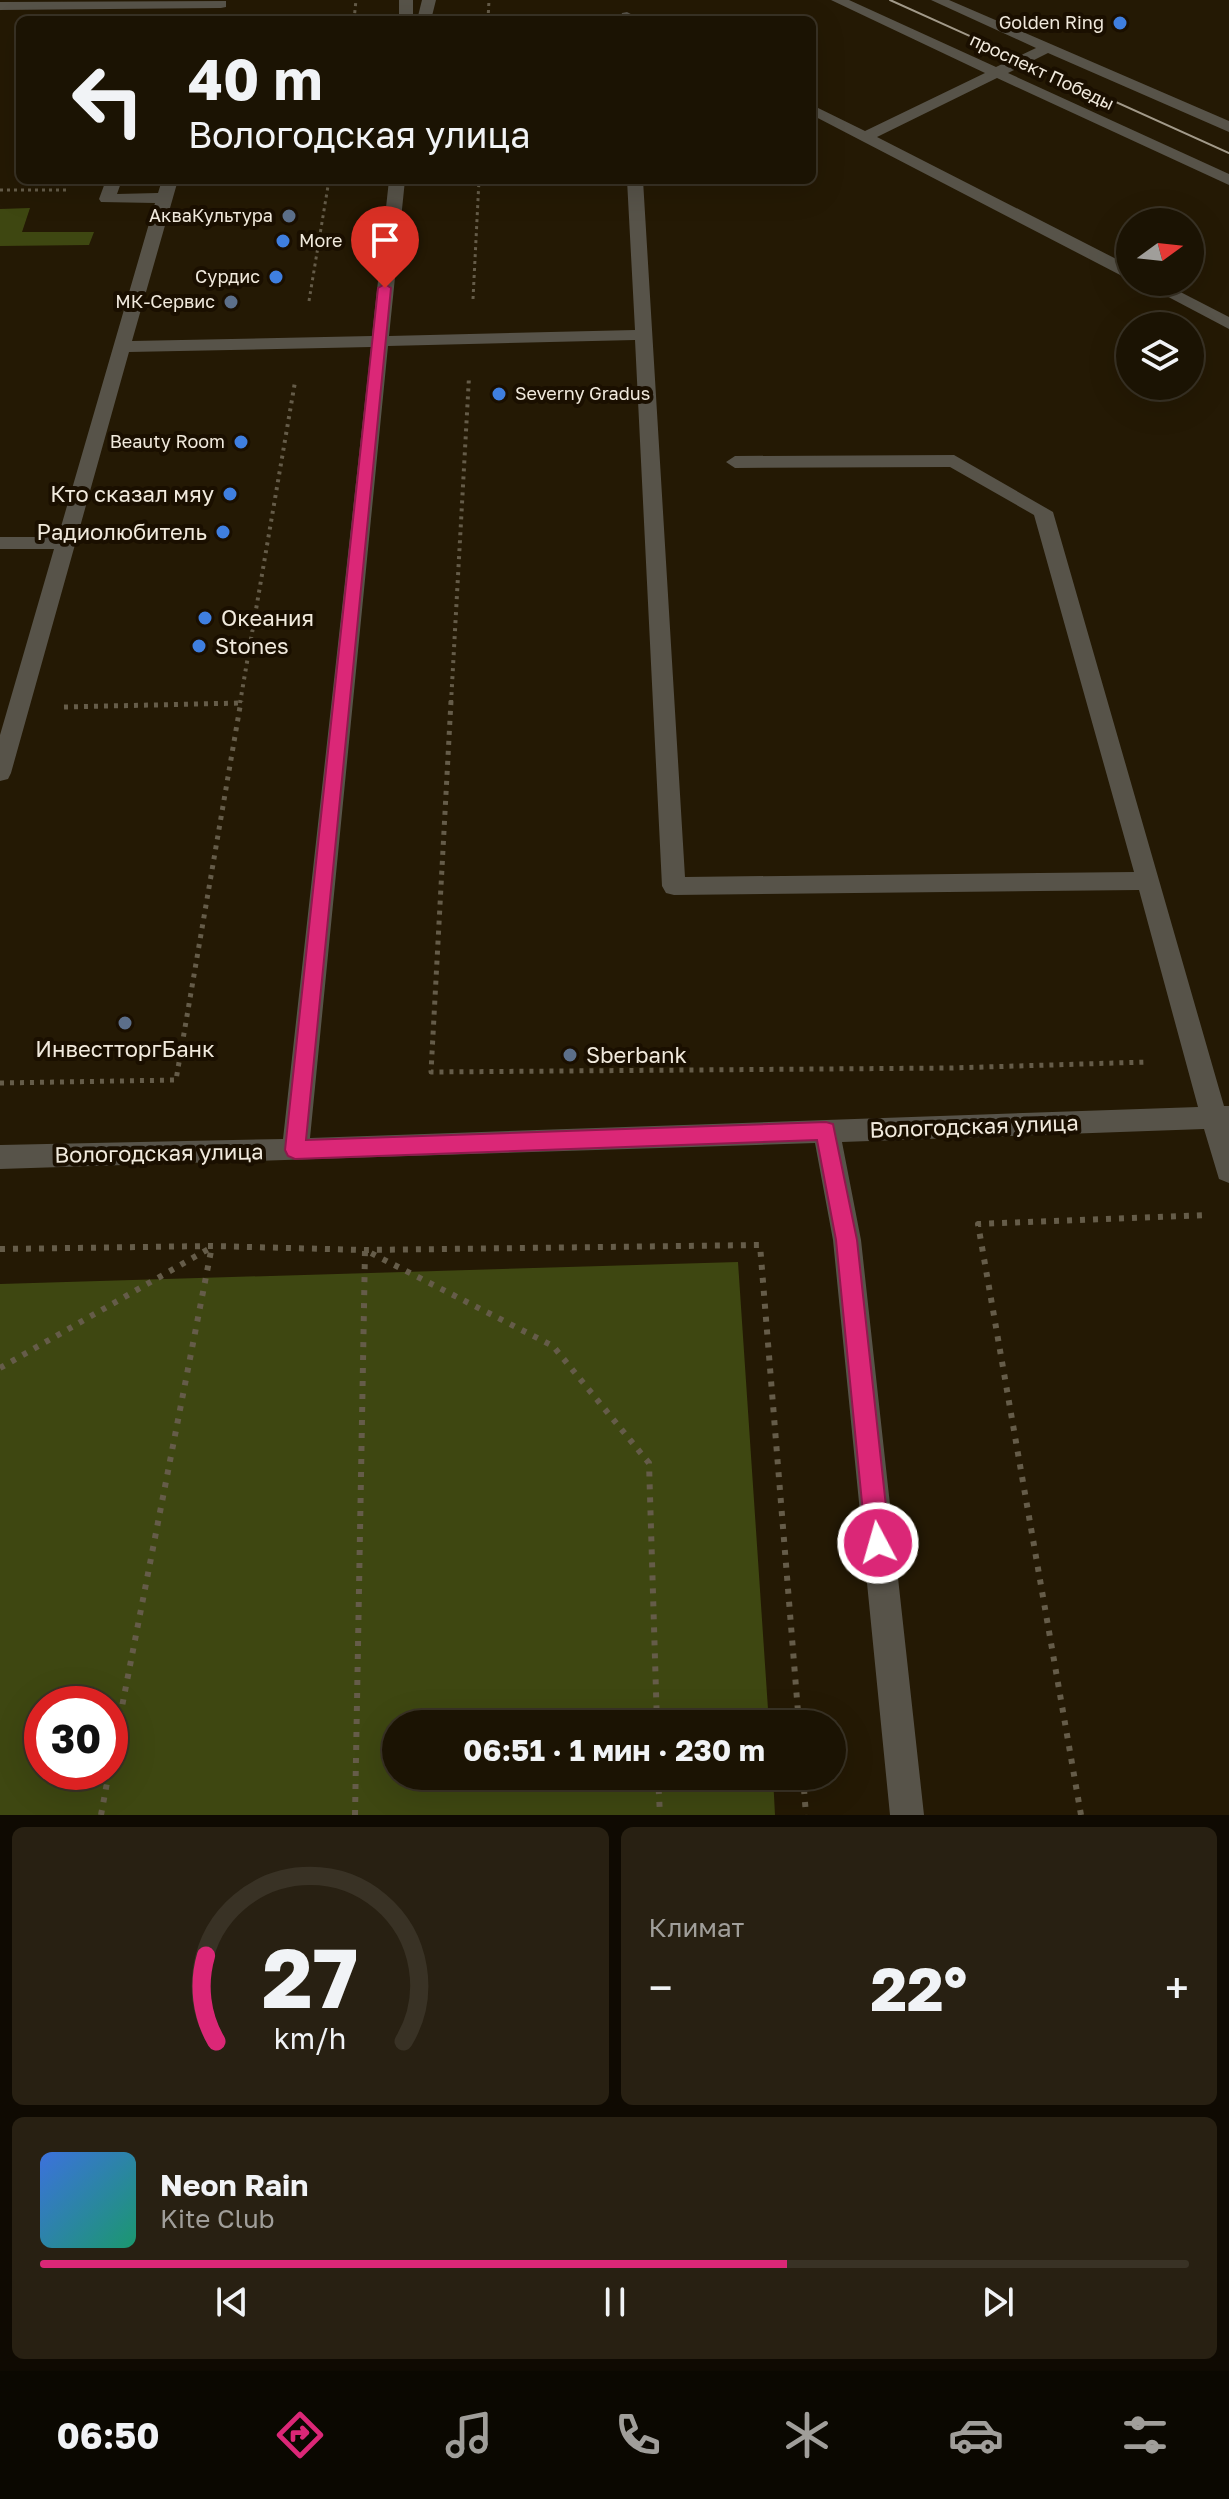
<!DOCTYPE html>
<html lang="ru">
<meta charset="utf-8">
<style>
:root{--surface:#1b1303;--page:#282012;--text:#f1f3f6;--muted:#a09e9a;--line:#393225;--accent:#db2777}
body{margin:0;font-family:"Golos Text",sans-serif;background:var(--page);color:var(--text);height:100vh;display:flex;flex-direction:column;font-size:30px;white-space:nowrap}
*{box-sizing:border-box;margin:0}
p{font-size:26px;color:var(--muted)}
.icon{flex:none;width:44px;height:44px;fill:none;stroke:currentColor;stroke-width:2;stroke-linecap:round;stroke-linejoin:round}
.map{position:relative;height:1815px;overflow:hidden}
.side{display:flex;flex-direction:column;gap:12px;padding:12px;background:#0f0a02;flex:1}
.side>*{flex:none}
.guide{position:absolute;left:16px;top:16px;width:800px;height:168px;border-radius:12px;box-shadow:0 8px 32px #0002,0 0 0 2px var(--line);background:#1b1303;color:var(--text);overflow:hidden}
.needle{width:52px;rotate:75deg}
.fabs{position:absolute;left:1116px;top:208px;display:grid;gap:16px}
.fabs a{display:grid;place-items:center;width:88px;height:88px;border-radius:50%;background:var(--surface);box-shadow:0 8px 32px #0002,0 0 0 2px var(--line);font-size:40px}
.speed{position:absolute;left:24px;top:1686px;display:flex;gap:16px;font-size:40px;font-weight:700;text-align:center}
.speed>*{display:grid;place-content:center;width:104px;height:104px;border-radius:50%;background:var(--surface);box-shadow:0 8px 32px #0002,0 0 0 2px var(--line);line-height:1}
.speed .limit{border:12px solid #d22;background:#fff;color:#111}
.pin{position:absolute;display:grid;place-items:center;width:68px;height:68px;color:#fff;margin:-82px -34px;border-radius:50% 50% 50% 0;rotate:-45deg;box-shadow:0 0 8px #0007}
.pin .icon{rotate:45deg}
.me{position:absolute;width:88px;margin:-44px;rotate:354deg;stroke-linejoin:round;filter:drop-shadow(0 0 6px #0008)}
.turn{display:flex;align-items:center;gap:28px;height:168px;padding:0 40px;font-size:36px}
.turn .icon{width:104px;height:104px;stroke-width:2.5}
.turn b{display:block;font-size:56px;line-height:68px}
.big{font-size:60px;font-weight:700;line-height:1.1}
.side .card{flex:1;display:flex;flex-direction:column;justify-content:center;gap:12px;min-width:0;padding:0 28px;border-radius:12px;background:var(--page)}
.side .dial{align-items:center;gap:0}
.dial svg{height:208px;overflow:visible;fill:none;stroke:var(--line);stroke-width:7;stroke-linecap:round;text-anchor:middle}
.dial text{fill:var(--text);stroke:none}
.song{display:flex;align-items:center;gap:24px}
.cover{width:96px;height:96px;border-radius:12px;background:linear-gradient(135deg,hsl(220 70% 55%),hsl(160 70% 35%))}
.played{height:8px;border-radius:4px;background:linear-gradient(90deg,var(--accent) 65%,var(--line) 65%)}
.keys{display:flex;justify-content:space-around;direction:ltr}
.heat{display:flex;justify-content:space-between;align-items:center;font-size:44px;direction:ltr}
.side .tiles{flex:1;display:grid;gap:12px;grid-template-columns:1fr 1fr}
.card:last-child{grid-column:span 2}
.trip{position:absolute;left:382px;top:1710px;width:464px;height:80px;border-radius:40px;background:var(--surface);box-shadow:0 8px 32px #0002,0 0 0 2px var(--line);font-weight:700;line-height:80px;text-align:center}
.menu{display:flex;height:128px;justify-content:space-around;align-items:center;background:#0b0801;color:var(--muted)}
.menu .icon{width:56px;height:56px}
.menu .selected{color:var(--accent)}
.menu b{font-size:36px;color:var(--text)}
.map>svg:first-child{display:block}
.green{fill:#3e4711;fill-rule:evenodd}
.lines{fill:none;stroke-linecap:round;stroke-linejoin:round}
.path-far3{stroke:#655c49;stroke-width:3;stroke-dasharray:3 4;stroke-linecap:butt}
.path-far2{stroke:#655c49;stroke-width:4;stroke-dasharray:3 5;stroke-linecap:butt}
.path-far1{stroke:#655c49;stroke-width:5;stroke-dasharray:4 6;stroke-linecap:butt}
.path{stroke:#655c49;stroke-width:6;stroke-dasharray:5 8;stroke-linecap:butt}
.minor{fill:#575349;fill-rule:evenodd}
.tram{stroke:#a29a8a;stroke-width:2}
.route{fill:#db2777;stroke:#8e194d;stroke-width:2}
.shop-dot{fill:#3f7fe0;stroke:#1a0f00;stroke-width:3}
.service-dot{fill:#5c6f8a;stroke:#1a0f00;stroke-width:3}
.labels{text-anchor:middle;stroke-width:8;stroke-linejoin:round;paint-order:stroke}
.far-poi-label{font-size:18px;fill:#f1eadd;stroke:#1a0f00;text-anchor:end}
.far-street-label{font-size:18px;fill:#f1eadd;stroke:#1a0f00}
.poi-label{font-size:22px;fill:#f1eadd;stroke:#1a0f00;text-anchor:start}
.street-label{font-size:22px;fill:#f1eadd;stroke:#1a0f00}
</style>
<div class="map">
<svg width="1229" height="1815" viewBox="0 0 1229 1815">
<rect width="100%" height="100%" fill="#241904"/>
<!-- green -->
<g class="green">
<path d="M 30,208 L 22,232 L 94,232 L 89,245 L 0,246 L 0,209 Z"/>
<path d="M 738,1262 L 769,1724 L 396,1724 L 396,1776 L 773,1776 L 775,1815 L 0,1815 L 0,1284 ZM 42,1704 L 110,1704 L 110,1772 L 42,1772 Z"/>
</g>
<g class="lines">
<!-- path-far3 -->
<g class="path-far3">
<path d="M 354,20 L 356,0"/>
<path d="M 488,20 L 489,0"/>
<path d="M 0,190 L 66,190"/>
<path d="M 473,299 L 479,180"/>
<path d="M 309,301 L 329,180"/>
</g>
<!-- path-far2 -->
<g class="path-far2">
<path d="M 240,703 L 295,382"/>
<path d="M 451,703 L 469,377"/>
</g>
<!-- path-far1 -->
<g class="path-far1">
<path d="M 451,701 L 431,1072 L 951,1068 L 1148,1062"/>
<path d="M 64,707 L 241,703"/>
<path d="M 0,1083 L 176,1080 L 241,701"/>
</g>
<!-- path -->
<g class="path">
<path d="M 0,1249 L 212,1246 L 365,1250 L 760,1245 L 799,1724"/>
<path d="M 0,1368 L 212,1247"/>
<path d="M 110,1768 L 212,1246"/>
<path d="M 658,1776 L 660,1815"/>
<path d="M 803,1776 L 806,1815"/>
<path d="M 101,1815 L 109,1772"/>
<path d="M 355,1815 L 365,1250 L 553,1346 L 649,1463 L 657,1724"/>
<path d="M 1081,1815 L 978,1224 L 1208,1215"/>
</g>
<!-- minor -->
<g class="minor">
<rect x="399" y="0" width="14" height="20"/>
<path d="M 422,0 L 436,0 L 431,20 L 417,20 Z"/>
<path d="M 831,0 L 849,0 L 996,67 L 1036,48 L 931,0 L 949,0 L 1229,121 L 1229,132 L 1048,53 L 1008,73 L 1229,174 L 1229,185 L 997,78 L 877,137 L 1130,266 L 1130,278 L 1124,277 L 812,115 L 812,105 L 865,131 L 985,73 Z"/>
<path d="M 226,1 L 226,7 L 221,8 L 0,10 L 0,2 Z"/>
<path d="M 627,12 L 642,20 L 620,20 L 622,13 Z"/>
<path d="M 106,180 L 122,180 L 117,194 L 158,193 L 162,180 L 178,180 L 132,341 L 372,336 L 389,180 L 405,180 L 389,336 L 635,330 L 627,180 L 643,180 L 685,877 L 1134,872 L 1034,515 L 950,467 L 735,468 L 726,462 L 735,456 L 954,455 L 1053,512 L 1224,1106 L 1229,1106 L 1229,1183 L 1219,1179 L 1204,1129 L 842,1142 L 861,1240 L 924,1815 L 890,1815 L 833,1240 L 815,1143 L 0,1169 L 0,1145 L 283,1139 L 371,347 L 129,352 L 11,773 L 8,779 L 0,781 L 0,735 L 54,549 L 0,549 L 0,537 L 58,537 L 155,203 L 101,202 L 99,199 ZM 635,340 L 662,886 L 666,893 L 674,895 L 1139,890 L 1198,1107 L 310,1138 L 388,346 Z"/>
<path d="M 1140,282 L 1161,282 L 1229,317 L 1229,329 Z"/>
</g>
<!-- tram -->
<path class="tram" d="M 890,0 L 1229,153"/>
</g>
<!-- route -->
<path class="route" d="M 385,284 L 391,288 L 306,1140 L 826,1122 L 833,1124 L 857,1240 L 890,1543 L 887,1551 L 878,1554 L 870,1551 L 866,1543 L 836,1240 L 817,1140 L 295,1159 L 288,1156 L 285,1150 L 378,288 Z"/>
<!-- markers -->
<g class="shop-dot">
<circle cx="1120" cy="23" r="8"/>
<circle cx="283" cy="241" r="8"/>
<circle cx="276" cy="277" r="8"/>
<circle cx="499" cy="394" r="8"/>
<circle cx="241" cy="442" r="8"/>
<circle cx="230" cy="494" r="8"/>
<circle cx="223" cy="532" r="8"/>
<circle cx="205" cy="618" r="8"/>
<circle cx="199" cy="646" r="8"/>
</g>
<g class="service-dot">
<circle cx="289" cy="216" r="8"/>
<circle cx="231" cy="302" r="8"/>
<circle cx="125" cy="1023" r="8"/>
<circle cx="570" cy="1055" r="8"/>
</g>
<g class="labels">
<!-- far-poi labels -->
<g class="far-poi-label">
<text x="1104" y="29">Golden Ring</text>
<text x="273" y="222">АкваКультура</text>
<text x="299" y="247" text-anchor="start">More</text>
<text x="260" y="283">Сурдис</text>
<text x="215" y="308">МК-Сервис</text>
<text x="515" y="400" text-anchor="start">Severny Gradus</text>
<text x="225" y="448">Beauty Room</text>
</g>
<!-- far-street labels -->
<g class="far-street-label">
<text transform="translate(1042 72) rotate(25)" y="6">проспект Победы</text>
</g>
<!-- poi labels -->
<g class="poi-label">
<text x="214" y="502" text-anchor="end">Кто сказал мяу</text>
<text x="207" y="540" text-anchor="end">Радиолюбитель</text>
<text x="221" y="626">Океания</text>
<text x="215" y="654">Stones</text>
<text x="125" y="1057" text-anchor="middle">ИнвестторгБанк</text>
<text x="586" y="1063">Sberbank</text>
</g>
<!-- street labels -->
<g class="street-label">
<text transform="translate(974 1126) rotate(-2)" y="8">Вологодская улица</text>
<text transform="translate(159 1153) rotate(-1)" y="8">Вологодская улица</text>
</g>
</g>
</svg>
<div class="fabs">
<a><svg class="needle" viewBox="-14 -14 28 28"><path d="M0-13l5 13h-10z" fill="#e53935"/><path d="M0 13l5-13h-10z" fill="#a09e9a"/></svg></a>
<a><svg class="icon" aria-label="layers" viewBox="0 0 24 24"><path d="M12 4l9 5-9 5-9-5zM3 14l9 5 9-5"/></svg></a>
</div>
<div class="speed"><div class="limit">30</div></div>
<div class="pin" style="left:385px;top:288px;background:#d93025"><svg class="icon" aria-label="arrive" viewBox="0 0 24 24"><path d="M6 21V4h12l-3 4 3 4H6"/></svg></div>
<svg class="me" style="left:878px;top:1543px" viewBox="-20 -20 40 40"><circle r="17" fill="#db2777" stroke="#fff" stroke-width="3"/><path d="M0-11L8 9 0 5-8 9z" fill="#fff"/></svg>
<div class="trip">06:51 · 1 мин · 230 m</div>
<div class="guide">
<div class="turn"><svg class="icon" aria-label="left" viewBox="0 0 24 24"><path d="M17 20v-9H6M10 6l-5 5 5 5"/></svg><div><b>40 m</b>Вологодская улица</div></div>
</div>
</div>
<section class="side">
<div class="tiles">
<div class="card dial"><svg viewBox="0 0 100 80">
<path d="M14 69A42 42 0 1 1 86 69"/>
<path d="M14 69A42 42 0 0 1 10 36" stroke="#db2777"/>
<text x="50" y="56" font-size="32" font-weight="700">27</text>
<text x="50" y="72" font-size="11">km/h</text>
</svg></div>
<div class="card"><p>Климат</p>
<div class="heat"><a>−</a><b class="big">22°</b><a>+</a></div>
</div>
<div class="card">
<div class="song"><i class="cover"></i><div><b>Neon Rain</b><p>Kite Club</p></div></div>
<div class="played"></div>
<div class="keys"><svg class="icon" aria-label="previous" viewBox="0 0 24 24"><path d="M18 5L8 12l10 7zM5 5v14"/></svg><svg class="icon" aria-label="pause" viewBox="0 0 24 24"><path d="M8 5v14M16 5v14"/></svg><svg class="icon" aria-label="next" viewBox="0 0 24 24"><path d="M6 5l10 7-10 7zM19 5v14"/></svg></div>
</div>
</div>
</section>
<nav class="menu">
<b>06:50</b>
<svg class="icon selected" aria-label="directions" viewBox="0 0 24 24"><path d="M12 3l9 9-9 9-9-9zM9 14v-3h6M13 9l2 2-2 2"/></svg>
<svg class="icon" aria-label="music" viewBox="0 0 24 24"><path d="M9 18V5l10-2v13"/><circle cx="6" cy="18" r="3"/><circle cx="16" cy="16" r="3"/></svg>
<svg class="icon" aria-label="phone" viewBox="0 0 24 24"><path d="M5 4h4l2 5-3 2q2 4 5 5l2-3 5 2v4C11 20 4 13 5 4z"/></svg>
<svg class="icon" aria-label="climate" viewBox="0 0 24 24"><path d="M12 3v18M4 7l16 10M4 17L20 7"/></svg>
<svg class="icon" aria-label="car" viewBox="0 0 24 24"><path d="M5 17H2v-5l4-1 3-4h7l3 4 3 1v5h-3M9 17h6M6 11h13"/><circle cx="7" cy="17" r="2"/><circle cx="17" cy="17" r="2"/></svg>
<svg class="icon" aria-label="filters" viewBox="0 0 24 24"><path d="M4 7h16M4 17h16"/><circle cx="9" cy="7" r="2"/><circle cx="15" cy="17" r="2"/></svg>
</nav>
